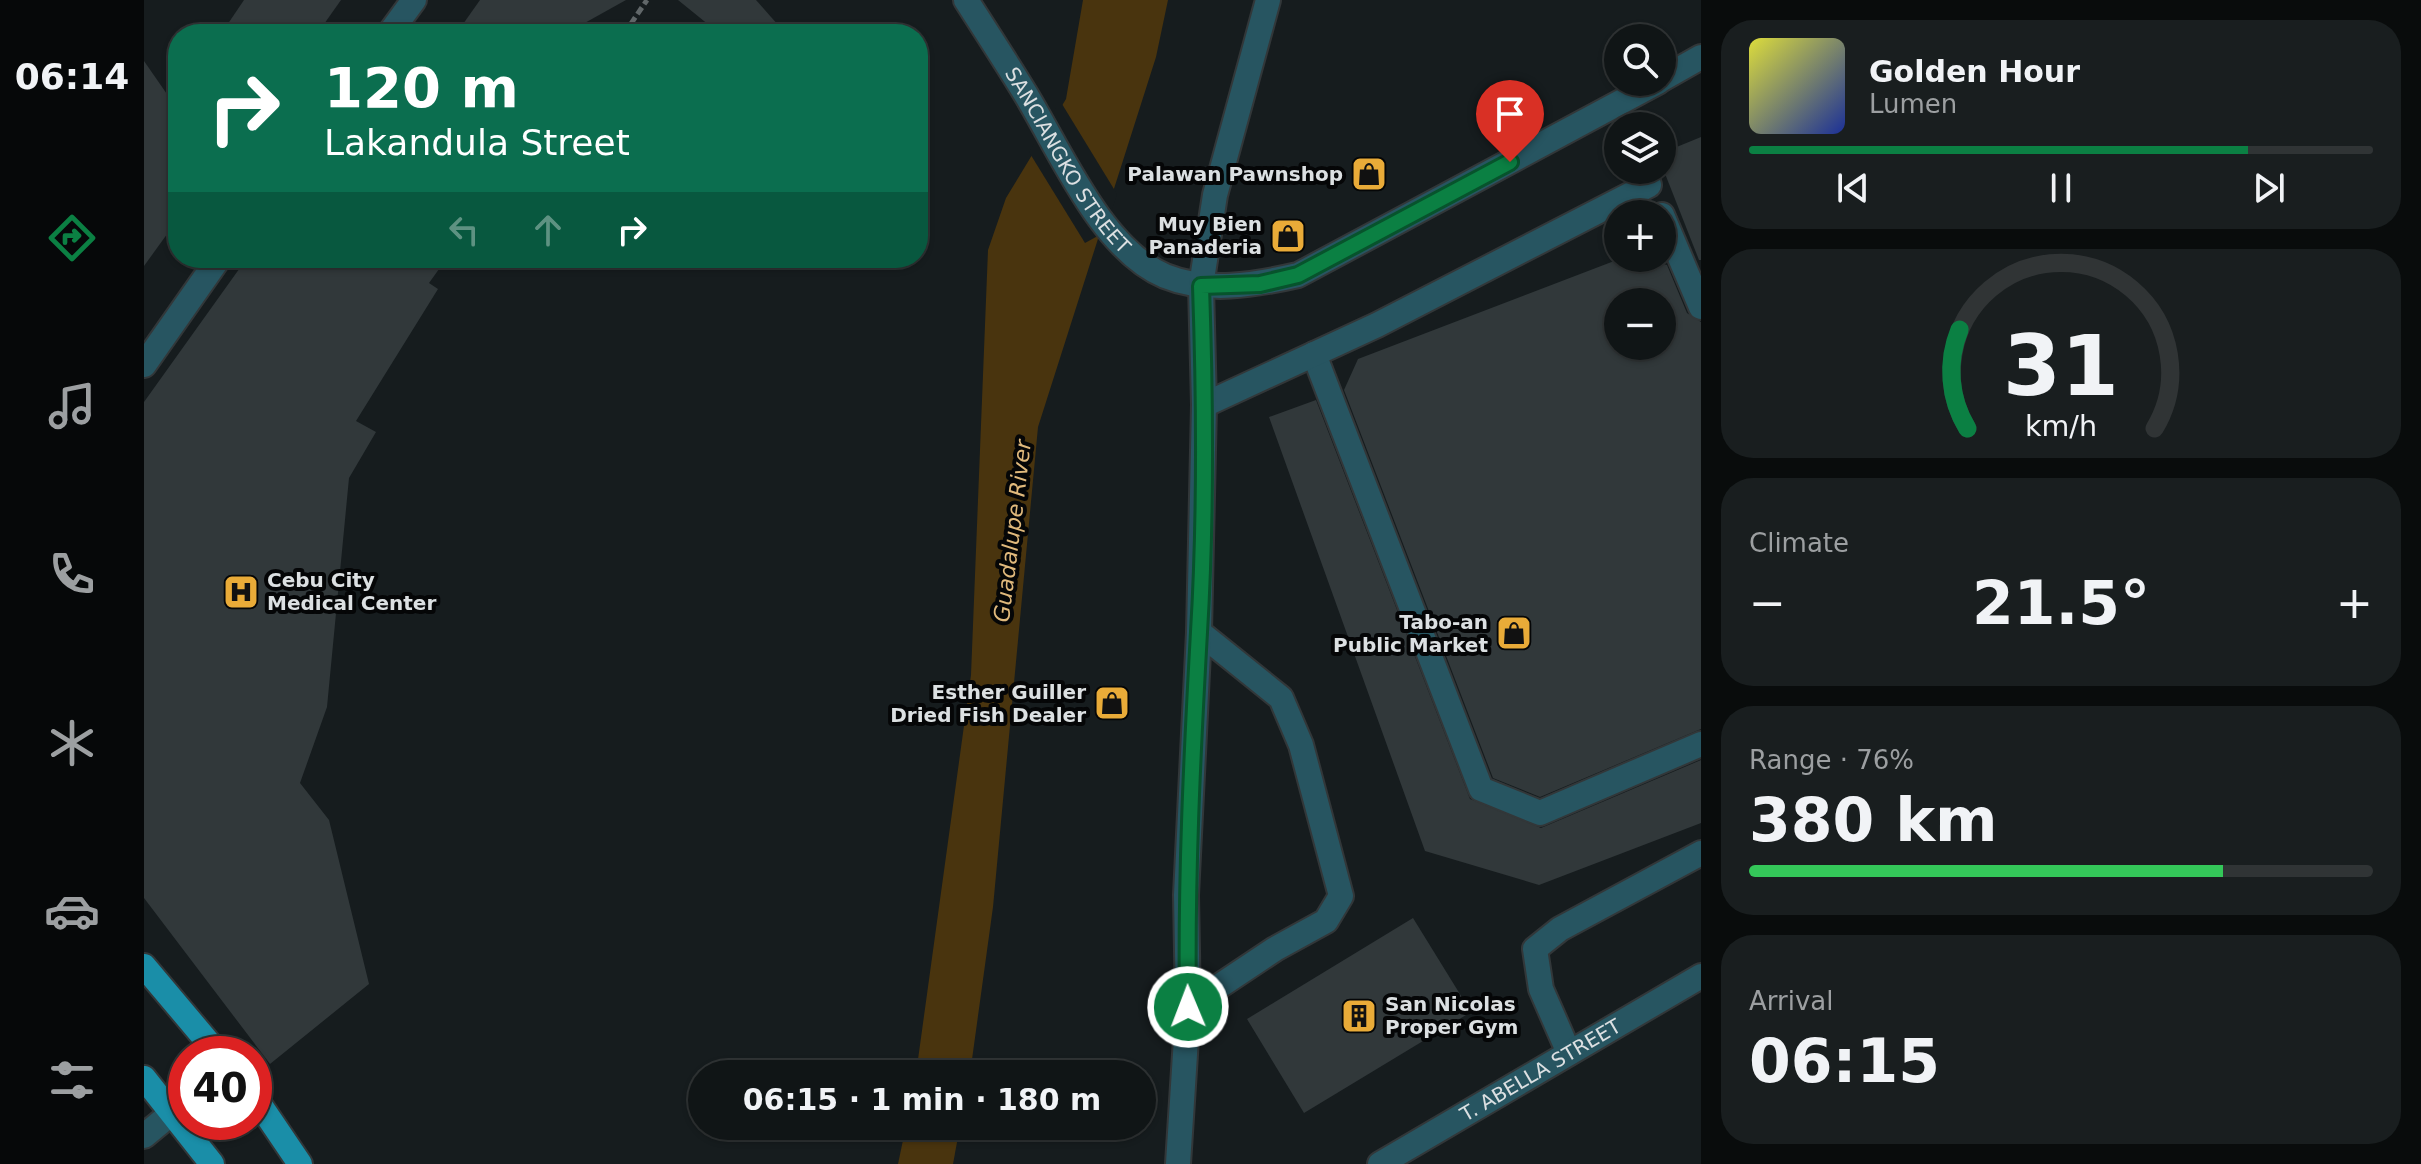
<!DOCTYPE html>
<meta charset="utf-8">
<style>
:root{--surface:#101516;--page:#191e1f;--text:#f1f3f6;--muted:#9c9fa1;--line:#303435;--accent:#0b8043}
body{margin:0;font-family:"DejaVu Sans",sans-serif;background:var(--page);color:var(--text);height:100vh;display:flex;flex-direction:column;font-size:30px;white-space:nowrap}
*{box-sizing:border-box;margin:0}
p{font-size:26px;color:var(--muted)}
.icon{flex:none;width:44px;height:44px;fill:none;stroke:currentColor;stroke-width:2;stroke-linecap:round;stroke-linejoin:round}
.map{position:relative;flex:1;overflow:hidden}
.panel{display:flex;flex-direction:column;gap:20px;padding:20px;background:#090c0c;width:720px}
.panel>*{flex:none}
.banner{position:absolute;left:24px;top:24px;width:760px;height:244px;border-radius:32px;box-shadow:0 2px 6px #0004,0 0 0 2px var(--line);background:#0b6e4f;color:#fff;overflow:hidden}
.buttons{position:absolute;left:1460px;top:24px;display:grid;gap:16px}
.buttons a{display:grid;place-items:center;width:72px;height:72px;border-radius:50%;background:var(--surface);box-shadow:0 2px 6px #0004,0 0 0 2px var(--line);font-size:40px}
.speed{position:absolute;left:24px;top:1036px;display:flex;gap:16px;font-size:40px;font-weight:700;text-align:center}
.speed>*{display:grid;place-content:center;width:104px;height:104px;border-radius:50%;background:var(--surface);box-shadow:0 2px 6px #0004,0 0 0 2px var(--line);line-height:1}
.speed .limit{border:12px solid #d22;background:#fff;color:#111}
.pin{position:absolute;display:grid;place-items:center;width:68px;height:68px;color:#fff;margin:-82px -34px;border-radius:50% 50% 50% 0;rotate:-45deg;box-shadow:0 0 8px #0007}
.pin .icon{rotate:45deg}
.me{position:absolute;width:88px;margin:-44px;rotate:359deg;stroke-linejoin:round;filter:drop-shadow(0 0 6px #0008)}
.turn{display:flex;align-items:center;gap:28px;height:168px;padding:0 24px;font-size:36px}
.turn .icon{width:104px;height:104px;stroke-width:2.5}
.turn b{display:block;font-size:56px;line-height:68px}
.lanes{display:flex;align-items:center;height:76px;padding:0 24px;background:#0003;justify-content:center;gap:40px;direction:ltr}
.lanes .off{opacity:.35}
.big{font-size:60px;font-weight:700;line-height:1.1}
.panel .widget{flex:1;display:flex;flex-direction:column;justify-content:center;gap:12px;min-width:0;padding:0 28px;border-radius:32px;background:var(--page)}
.panel .dial{align-items:center;gap:0}
.dial svg{height:208px;overflow:visible;fill:none;stroke:var(--line);stroke-width:7;stroke-linecap:round;text-anchor:middle}
.dial text{fill:var(--text);stroke:none}
.song{display:flex;align-items:center;gap:24px}
.cover{width:96px;height:96px;border-radius:12px;background:linear-gradient(135deg,hsl(60 70% 55%),hsl(230 70% 35%))}
.played{height:8px;border-radius:4px;background:linear-gradient(90deg,var(--accent) 80%,var(--line) 80%)}
.keys{display:flex;justify-content:space-around;direction:ltr}
.heat{display:flex;justify-content:space-between;align-items:center;font-size:44px;direction:ltr}
.charge{height:12px;border-radius:6px;background:linear-gradient(90deg,#34c759 76%,var(--line) 0)}
.trip{position:absolute;left:544px;top:1060px;width:468px;height:80px;border-radius:40px;background:var(--surface);box-shadow:0 2px 6px #0004,0 0 0 2px var(--line);font-weight:700;line-height:80px;text-align:center}
main{display:flex;flex:1;min-height:0}
.dock{display:flex;flex-direction:column;width:144px;justify-content:space-around;align-items:center;background:#060809;color:var(--muted)}
.dock .icon{width:56px;height:56px}
.dock .selected{color:var(--accent)}
.dock b{font-size:36px;color:var(--text)}
.map>svg:first-child{display:block}
.water{fill:#49340e}
.pier{fill:#161c1e}
.building{fill:#31383a;fill-rule:evenodd}
.lines{fill:none;stroke-linecap:round;stroke-linejoin:round}
.minor-casing{stroke:#323739;stroke-width:28}
.major-casing{stroke:#323739;stroke-width:28}
.path{stroke:#616769;stroke-width:5;stroke-dasharray:8 4;stroke-linecap:butt}
.minor{stroke:#275561;stroke-width:24}
.major{stroke:#1a8ea8;stroke-width:24}
.route-casing{stroke:#07532c;stroke-width:20}
.route{stroke:#0b8043;stroke-width:14}
.labels{text-anchor:middle;stroke-width:8;stroke-linejoin:round;paint-order:stroke}
.street-label{font-size:20px;fill:#dce0e2;stroke:#050607}
.poi-label{font-size:20px;font-weight:bold;fill:#dce0e2;stroke:#050607;text-anchor:end}
.water-label{font-size:22px;font-style:italic;fill:#e0b97c;stroke:#050607}
</style>
<main>
<nav class="dock">
<b>06:14</b>
<svg class="icon selected" aria-label="directions" viewBox="0 0 24 24"><path d="M12 3l9 9-9 9-9-9zM9 14v-3h6M13 9l2 2-2 2"/></svg>
<svg class="icon" aria-label="music" viewBox="0 0 24 24"><path d="M9 18V5l10-2v13"/><circle cx="6" cy="18" r="3"/><circle cx="16" cy="16" r="3"/></svg>
<svg class="icon" aria-label="phone" viewBox="0 0 24 24"><path d="M5 4h4l2 5-3 2q2 4 5 5l2-3 5 2v4C11 20 4 13 5 4z"/></svg>
<svg class="icon" aria-label="climate" viewBox="0 0 24 24"><path d="M12 3v18M4 7l16 10M4 17L20 7"/></svg>
<svg class="icon" aria-label="car" viewBox="0 0 24 24"><path d="M5 17H2v-5l4-1 3-4h7l3 4 3 1v5h-3M9 17h6M6 11h13"/><circle cx="7" cy="17" r="2"/><circle cx="17" cy="17" r="2"/></svg>
<svg class="icon" aria-label="filters" viewBox="0 0 24 24"><path d="M4 7h16M4 17h16"/><circle cx="9" cy="7" r="2"/><circle cx="15" cy="17" r="2"/></svg>
</nav>
<div class="map">
<svg width="1557" height="1164" viewBox="0 0 1557 1164">
<rect width="100%" height="100%" fill="#161c1e"/>
<!-- water -->
<g class="water">
<path d="M 939,0 L 1024,0 L 1012,57 L 894,427 L 849,907 L 826,1074 L 772,1074 L 827,675 L 844,250 L 862,198 L 922,99 Z"/>
<path d="M 762,1126 L 816,1126 L 809,1164 L 754,1164 Z"/>
</g>
<!-- pier -->
<path class="pier" d="M 918,104 L 973,194 L 961,232 L 941,243 L 885,152 L 912,108 Z"/>
<!-- building -->
<g class="building">
<path d="M 100,0 L 197,0 L 173,34 L 77,34 Z"/>
<path d="M 336,0 L 482,0 L 421,34 L 312,34 Z"/>
<path d="M 534,0 L 612,0 L 642,34 L 576,34 Z"/>
<path d="M 0,61 L 34,110 L 34,219 L 0,266 Z"/>
<path d="M 1557,137 L 1557,260 L 1555,260 L 1518,166 L 1518,153 Z"/>
<path d="M 103,258 L 303,258 L 285,283 L 294,289 L 212,421 L 232,432 L 205,478 L 183,707 L 156,783 L 185,820 L 225,984 L 126,1064 L 0,898 L 0,402 Z"/>
<path d="M 1478,258 L 1499,258 L 1523,265 L 1543,313 L 1557,322 L 1557,729 L 1396,797 L 1349,778 L 1200,390 L 1214,359 ZM 1474,302 L 1518,302 L 1518,346 L 1474,346 Z"/>
<path d="M 1172,400 L 1326,799 L 1397,828 L 1557,760 L 1557,823 L 1395,885 L 1281,851 L 1125,417 Z"/>
<path d="M 1269,918 L 1327,1012 L 1160,1113 L 1103,1019 Z"/>
</g>
<g class="lines">
<defs>
<g id="minor">
<path id="s1" d="M 822,0 C 842,31 862,62 881,93 C 916,150 957,249 1021,276 C 1063,293 1110,285 1154,275 L 1514,82"/>
<path d="M 245,34 L 270,0"/>
<path d="M 1518,79 L 1557,57"/>
<path d="M 1518,215 L 1557,307"/>
<path d="M 1170,354 L 1337,789 L 1396,813 L 1557,744"/>
<path d="M 0,365 L 75,258"/>
<path d="M 1060,405 L 1233,325 L 1505,185 L 1499,170"/>
<path d="M 1044,1007 L 1131,949 L 1182,921 L 1197,896 L 1157,745 L 1137,698 L 1055,632"/>
<path d="M 1425,1053 L 1397,989 L 1391,949 L 1416,929 L 1557,853"/>
<path d="M 0,1136 L 29,1112"/>
<path d="M 1034,1164 L 1044,1007 L 1042,895 L 1055,632 L 1060,405 L 1057,286 L 1071,195 L 1124,0"/>
<path id="s2" d="M 1236,1164 L 1557,976"/>
</g>
<g id="major">
<path d="M 0,966 L 74,1054"/>
<path d="M 0,1078 L 68,1164"/>
<path d="M 110,1096 L 156,1164"/>
</g>
</defs>
<!-- minor casing -->
<use href="#minor" class="minor-casing"/>
<!-- major casing -->
<use href="#major" class="major-casing"/>
<!-- path -->
<path class="path" d="M 480,34 L 503,0"/>
<!-- minor -->
<use href="#minor" class="minor"/>
<!-- major -->
<use href="#major" class="major"/>
</g>
<g class="lines">
<defs>
<path id="route" d="M 1044,1007 C 1042,881 1048,757 1055,632 C 1062,517 1061,401 1057,286 L 1116,284 L 1154,275 L 1366,162"/>
</defs>
<!-- route casing -->
<use href="#route" class="route-casing"/>
<!-- route -->
<use href="#route" class="route"/>
</g>
<!-- icons -->
<defs>
<symbol id="shop-square" viewBox="-11 -11 22 22"><rect x="-9" y="-9" width="18" height="18" rx="4" fill="#e9ab38" stroke="#050607"/><path d="M-5-2.5h2.3a2.7 3.5 0 0 1 5.4 0H5L5.5 6h-11ZM-1.5-2.5h3a1.5 2.3 0 0 0-3 0Z" fill="#111"/></symbol>
<symbol id="hospital-square" viewBox="-11 -11 22 22"><rect x="-9" y="-9" width="18" height="18" rx="4" fill="#e9ab38" stroke="#050607"/><path d="M-5-5h3v3.5h4V-5h3V5h-3V1.5h-4V5h-3Z" fill="#111"/></symbol>
<symbol id="building-square" viewBox="-11 -11 22 22"><rect x="-9" y="-9" width="18" height="18" rx="4" fill="#e9ab38" stroke="#050607"/><path d="M-4-6H4V6H1V3H-1V6H-4ZM-2.5-4.3h1.7v1.8h-1.7ZM.8-4.3h1.7v1.8H.8ZM-2.5-1h1.7V.8h-1.7ZM.8-1h1.7V.8H.8Z" fill="#111"/></symbol>
</defs>
<g fill-rule="evenodd">
<use href="#shop-square" x="1205" y="154" width="40" height="40"/>
<use href="#shop-square" x="1124" y="216" width="40" height="40"/>
<use href="#hospital-square" x="77" y="572" width="40" height="40"/>
<use href="#shop-square" x="1350" y="613" width="40" height="40"/>
<use href="#shop-square" x="948" y="683" width="40" height="40"/>
<use href="#building-square" x="1195" y="996" width="40" height="40"/>
</g>
<g class="labels">
<!-- street labels -->
<g class="street-label">
<text dy="7" stroke="none"><textPath href="#s1" startOffset="190">SANCIANGKO STREET</textPath></text>
<text dy="7" stroke="none"><textPath href="#s2" startOffset="186">T. ABELLA STREET</textPath></text>
</g>
<!-- poi labels -->
<g class="poi-label">
<text x="1199" y="181">Palawan Pawnshop</text>
<text x="1118" y="231">Muy Bien<tspan x="1118" dy="23">Panaderia</tspan></text>
<text x="123" y="587" text-anchor="start">Cebu City<tspan x="123" dy="23">Medical Center</tspan></text>
<text x="1344" y="629">Tabo-an<tspan x="1344" dy="23">Public Market</tspan></text>
<text x="942" y="699">Esther Guiller<tspan x="942" dy="23">Dried Fish Dealer</tspan></text>
<text x="1241" y="1011" text-anchor="start">San Nicolas<tspan x="1241" dy="23">Proper Gym</tspan></text>
</g>
<!-- water labels -->
<g class="water-label">
<text transform="translate(868 531) rotate(-83)" y="8">Guadalupe River</text>
</g>
</g>
</svg>
<div class="buttons">
<a><svg class="icon" aria-label="search" viewBox="0 0 24 24"><circle cx="10" cy="10" r="6"/><path d="M15 15l6 6"/></svg></a>
<a><svg class="icon" aria-label="layers" viewBox="0 0 24 24"><path d="M12 4l9 5-9 5-9-5zM3 14l9 5 9-5"/></svg></a>
<a>+</a>
<a>−</a>
</div>
<div class="speed"><div class="limit">40</div></div>
<div class="pin" style="left:1366px;top:162px;background:#d93025"><svg class="icon" aria-label="arrive" viewBox="0 0 24 24"><path d="M6 21V4h12l-3 4 3 4H6"/></svg></div>
<svg class="me" style="left:1044px;top:1007px" viewBox="-20 -20 40 40"><circle r="17" fill="#0b8043" stroke="#fff" stroke-width="3"/><path d="M0-11L8 9 0 5-8 9z" fill="#fff"/></svg>
<div class="trip">06:15 · 1 min · 180 m</div>
<div class="banner">
<div class="turn"><svg class="icon" aria-label="right" viewBox="0 0 24 24"><path d="M7 20v-9h11M14 6l5 5-5 5"/></svg><div><b>120 m</b>Lakandula Street</div></div>
<div class="lanes"><svg class="icon off" aria-label="left" viewBox="0 0 24 24"><path d="M17 20v-9H6M10 6l-5 5 5 5"/></svg><svg class="icon off" aria-label="ahead" viewBox="0 0 24 24"><path d="M12 20V5M6 11l6-6 6 6"/></svg><svg class="icon" aria-label="right" viewBox="0 0 24 24"><path d="M7 20v-9h11M14 6l5 5-5 5"/></svg></div>
</div>
</div>
<section class="panel">
<div class="widget">
<div class="song"><i class="cover"></i><div><b>Golden Hour</b><p>Lumen</p></div></div>
<div class="played"></div>
<div class="keys"><svg class="icon" aria-label="previous" viewBox="0 0 24 24"><path d="M18 5L8 12l10 7zM5 5v14"/></svg><svg class="icon" aria-label="pause" viewBox="0 0 24 24"><path d="M8 5v14M16 5v14"/></svg><svg class="icon" aria-label="next" viewBox="0 0 24 24"><path d="M6 5l10 7-10 7zM19 5v14"/></svg></div>
</div>
<div class="widget dial"><svg viewBox="0 0 100 80">
<path d="M14 69A42 42 0 1 1 86 69"/>
<path d="M14 69A42 42 0 0 1 11 31" stroke="#0b8043"/>
<text x="50" y="56" font-size="32" font-weight="700">31</text>
<text x="50" y="72" font-size="11">km/h</text>
</svg></div>
<div class="widget"><p>Climate</p>
<div class="heat"><a>−</a><b class="big">21.5°</b><a>+</a></div>
</div>
<div class="widget"><p>Range · 76%</p><b class="big">380 km</b><div class="charge"></div></div>
<div class="widget"><p>Arrival</p><b class="big">06:15</b></div>
</section>
</main>
